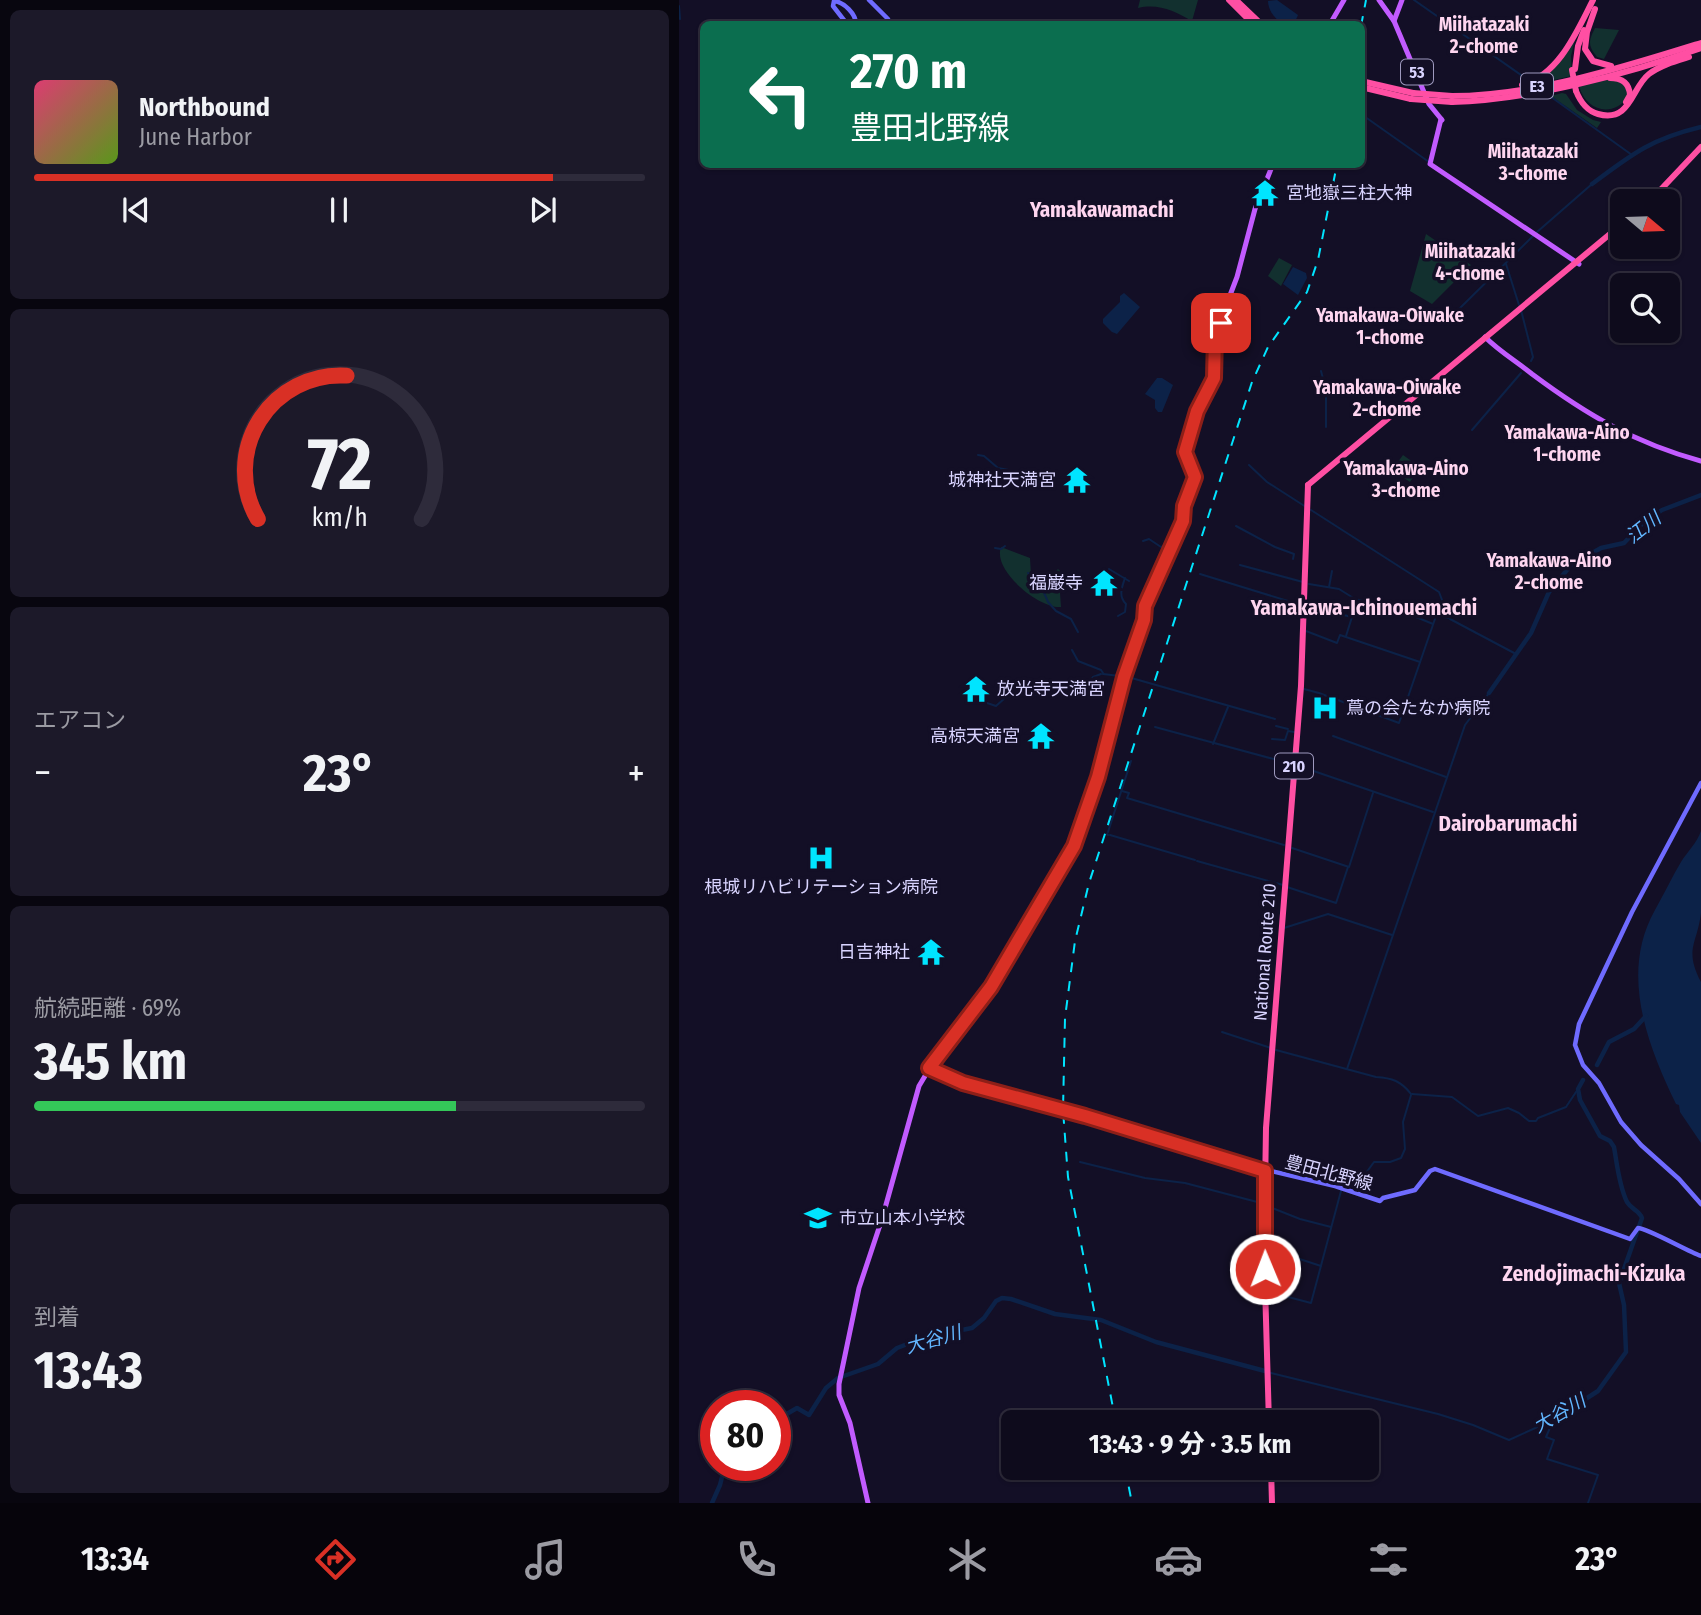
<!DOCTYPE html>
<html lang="ja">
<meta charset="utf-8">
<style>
:root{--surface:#0e0b1c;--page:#1c1929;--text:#f1f3f6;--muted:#9b9ba3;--line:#2e2b3b;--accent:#d93025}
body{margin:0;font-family:"Fira Sans Condensed","Noto Sans JP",sans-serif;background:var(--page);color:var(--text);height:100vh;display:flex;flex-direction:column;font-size:26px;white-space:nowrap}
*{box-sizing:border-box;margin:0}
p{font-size:23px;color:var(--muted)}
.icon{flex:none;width:38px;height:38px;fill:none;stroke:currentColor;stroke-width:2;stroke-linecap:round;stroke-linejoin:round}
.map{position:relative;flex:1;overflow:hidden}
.details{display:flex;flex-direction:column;gap:10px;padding:10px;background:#08060f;width:679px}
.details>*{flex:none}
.banner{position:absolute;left:21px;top:21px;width:665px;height:147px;border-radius:10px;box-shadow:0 2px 5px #0004,0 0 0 2px var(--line);background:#0b6e4f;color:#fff;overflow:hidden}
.needle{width:46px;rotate:109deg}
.controls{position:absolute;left:931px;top:189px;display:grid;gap:14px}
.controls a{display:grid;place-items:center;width:70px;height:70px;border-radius:10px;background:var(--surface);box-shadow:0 2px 5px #0004,0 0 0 2px var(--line);font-size:35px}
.speed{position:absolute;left:21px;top:1390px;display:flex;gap:14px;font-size:35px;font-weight:700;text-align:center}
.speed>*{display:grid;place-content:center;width:91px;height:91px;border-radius:50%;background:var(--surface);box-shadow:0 2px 5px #0004,0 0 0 2px var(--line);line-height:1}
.speed .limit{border:10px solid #d22;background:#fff;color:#111}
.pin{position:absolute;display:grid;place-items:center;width:60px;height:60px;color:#fff;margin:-30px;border-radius:14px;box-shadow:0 4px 10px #0006}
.me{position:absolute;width:77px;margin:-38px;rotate:359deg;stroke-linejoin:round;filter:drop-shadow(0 0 5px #0008)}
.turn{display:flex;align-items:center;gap:24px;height:147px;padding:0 35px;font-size:32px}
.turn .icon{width:91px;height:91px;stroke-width:2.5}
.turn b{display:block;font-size:49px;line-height:60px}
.big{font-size:52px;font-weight:700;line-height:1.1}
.details .widget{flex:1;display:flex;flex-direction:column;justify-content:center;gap:10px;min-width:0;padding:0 24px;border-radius:10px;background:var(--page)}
.details .dial{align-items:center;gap:0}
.dial svg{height:182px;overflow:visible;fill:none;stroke:var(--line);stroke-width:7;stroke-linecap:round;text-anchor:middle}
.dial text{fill:var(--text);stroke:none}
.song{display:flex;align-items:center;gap:21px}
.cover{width:84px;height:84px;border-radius:10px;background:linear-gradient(135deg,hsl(340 70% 55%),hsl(90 70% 35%))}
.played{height:7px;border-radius:4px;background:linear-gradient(90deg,var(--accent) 85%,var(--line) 85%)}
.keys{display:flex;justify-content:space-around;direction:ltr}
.heat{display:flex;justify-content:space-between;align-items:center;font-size:38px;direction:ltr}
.charge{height:10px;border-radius:5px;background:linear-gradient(90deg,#34c759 69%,var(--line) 0)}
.trip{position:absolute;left:322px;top:1410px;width:378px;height:70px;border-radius:10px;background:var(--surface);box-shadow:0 2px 5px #0004,0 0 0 2px var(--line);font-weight:700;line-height:70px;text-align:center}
.tabs{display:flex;height:112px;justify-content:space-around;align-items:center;background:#06040b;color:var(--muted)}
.tabs .icon{width:49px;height:49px}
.tabs .active{color:var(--accent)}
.tabs b{font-size:32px;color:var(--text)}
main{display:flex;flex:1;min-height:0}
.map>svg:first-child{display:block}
.green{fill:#12302f}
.water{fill:#0c2248}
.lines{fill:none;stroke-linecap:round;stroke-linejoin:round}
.stream{stroke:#0c2248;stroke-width:2}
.river{stroke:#0c2248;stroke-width:4.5}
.secondary{stroke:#6f6bff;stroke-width:4.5}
.primary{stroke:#c25bff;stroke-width:5}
.highway{stroke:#ff4fa3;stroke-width:6}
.rail{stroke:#00e5ff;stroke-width:2;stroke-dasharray:10 9;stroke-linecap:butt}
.highway-bridge{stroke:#ff4fa3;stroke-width:6}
.route-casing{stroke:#8d1f18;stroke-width:18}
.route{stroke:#d93025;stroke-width:12}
.labels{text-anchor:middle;stroke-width:7;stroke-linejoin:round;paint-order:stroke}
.shield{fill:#130f26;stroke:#9e99be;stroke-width:2}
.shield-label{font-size:16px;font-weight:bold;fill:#d9d4ff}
.poi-label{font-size:18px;fill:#d9d4ff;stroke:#130f26;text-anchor:start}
.street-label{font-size:18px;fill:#d9d4ff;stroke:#130f26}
.neighbourhood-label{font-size:19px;font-weight:bold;fill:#ffd6f0;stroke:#130f26}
.water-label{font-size:19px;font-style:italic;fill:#62b6ff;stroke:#130f26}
.quarter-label{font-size:21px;font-weight:bold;fill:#ffd6f0;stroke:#130f26}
</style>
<main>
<section class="details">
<div class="widget">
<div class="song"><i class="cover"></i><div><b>Northbound</b><p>June Harbor</p></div></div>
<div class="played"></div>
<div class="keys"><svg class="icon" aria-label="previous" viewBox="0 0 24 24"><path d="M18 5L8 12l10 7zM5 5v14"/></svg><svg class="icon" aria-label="pause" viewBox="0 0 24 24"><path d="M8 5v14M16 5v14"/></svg><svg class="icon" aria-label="next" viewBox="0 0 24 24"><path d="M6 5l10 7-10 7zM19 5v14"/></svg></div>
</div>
<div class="widget dial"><svg viewBox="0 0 100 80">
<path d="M14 69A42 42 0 1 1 86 69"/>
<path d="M14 69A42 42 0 0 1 53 6" stroke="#d93025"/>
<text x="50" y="56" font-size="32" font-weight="700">72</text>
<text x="50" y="72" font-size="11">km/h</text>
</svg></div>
<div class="widget"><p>エアコン</p>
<div class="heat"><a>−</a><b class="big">23°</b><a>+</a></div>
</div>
<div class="widget"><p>航続距離 · 69%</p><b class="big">345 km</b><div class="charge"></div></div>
<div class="widget"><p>到着</p><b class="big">13:43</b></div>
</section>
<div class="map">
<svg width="1022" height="1503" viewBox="0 0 1022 1503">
<rect width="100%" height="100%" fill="#130f26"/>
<!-- green -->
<g class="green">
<path d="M 461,0 L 519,0 L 513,21 C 496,11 479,3 459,8 Z"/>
<path d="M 916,28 L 940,30 L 925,59 L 918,57 C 908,45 910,40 916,28 Z"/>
<path d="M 896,40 L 892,56 L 893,76 L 847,86 L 857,82 Z"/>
<path d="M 934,79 L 947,85 L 949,97 C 933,118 907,111 900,86 Z"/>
<path d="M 883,93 L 887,94 L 898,110 L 914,120 L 922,122 L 918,128 L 872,96 Z"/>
<path d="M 747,234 L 792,265 L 753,304 L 731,291 Z"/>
<path d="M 600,258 L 613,265 L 602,286 L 589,276 Z"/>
<path d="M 724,455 L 741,467 L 731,482 L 713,470 Z"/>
<path d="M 322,547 L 351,558 L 352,575 L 361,581 L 367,581 L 379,569 L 387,577 L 381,593 L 382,607 C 361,609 313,571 322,547 Z"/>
</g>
<!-- water -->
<g class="water">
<path d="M 598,0 L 619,15 C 612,36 589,17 589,1 Z"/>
<path d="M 614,267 L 627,273 L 628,278 L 619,295 L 604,284 Z"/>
<path d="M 445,293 L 461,307 L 438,334 L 433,332 L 424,323 L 424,319 L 441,302 L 441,296 Z"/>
<path d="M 478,378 L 483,378 L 494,385 L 483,412 L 479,412 L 476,408 L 476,400 L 466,394 Z"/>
<path d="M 1022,831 C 1022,858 1022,887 1022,913 C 1018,945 1005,949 1022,982 L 1022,1143 L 1001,1112 L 1000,1105 L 997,1104 C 969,1046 940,974 976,910 C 985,894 993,877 1002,862 C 1008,852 1018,843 1022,831 Z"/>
</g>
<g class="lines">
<!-- stream -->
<g class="stream">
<path d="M 735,0 L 849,80"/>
<path d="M 0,6 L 1,19"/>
<path d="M 868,94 L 953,155"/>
<path d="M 682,114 L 750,162"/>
<path d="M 858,232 L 913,184"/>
<path d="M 827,264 L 840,305"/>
<path d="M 842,310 L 854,357 L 852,361"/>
<path d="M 775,314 L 854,236"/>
<path d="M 642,371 L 647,390 L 647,427"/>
<path d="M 793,430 L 842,373"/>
<path d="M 299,455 L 305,456 L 319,468 L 340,472"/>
<path d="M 570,465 L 588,482 L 627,507"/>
<path d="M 557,526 L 596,547 L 615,554 L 614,559"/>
<path d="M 464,541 L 470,539 L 482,547 L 491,542"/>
<path d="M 316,548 L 322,549 L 326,546"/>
<path d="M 561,565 L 624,582"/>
<path d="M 430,569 L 450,581"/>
<path d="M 349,573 L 361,583 L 369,602 L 377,611 L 392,619 L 399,632"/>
<path d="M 521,574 L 622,605"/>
<path d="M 630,584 L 660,589 L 676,599 L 720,610 L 754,624"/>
<path d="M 650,587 L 653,571"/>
<path d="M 627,606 L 673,617 L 667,636"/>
<path d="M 439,616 L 446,612 L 447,604 C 439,596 443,587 446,578"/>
<path d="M 771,619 L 837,654"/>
<path d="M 627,631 L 658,643 L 661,635 L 741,662"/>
<path d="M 393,650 L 399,661 L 422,670 L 424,673"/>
<path d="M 424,674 L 449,677 L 596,719"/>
<path d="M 408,685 L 414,677 L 422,674"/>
<path d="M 625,689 L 640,693 L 720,723 L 757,616 L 770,618 L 760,592 L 632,510"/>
<path d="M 299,700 L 317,706 L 326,698 L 345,693 L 357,695 L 371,681 L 387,684 L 395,682 L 403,687 L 415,687"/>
<path d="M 597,726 L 609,729"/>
<path d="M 476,727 L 613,764"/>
<path d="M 654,736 L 767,777"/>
<path d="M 593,739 L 606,740 L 609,731 L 615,732"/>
<path d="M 534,744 L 549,707"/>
<path d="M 620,766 L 754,812"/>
<path d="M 443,791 L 450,793 L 448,798 L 605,845"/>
<path d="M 429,832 L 452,761"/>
<path d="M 428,834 L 429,835"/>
<path d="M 431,835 L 516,860"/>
<path d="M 613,848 L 670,867 L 694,793"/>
<path d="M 518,861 L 604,885"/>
<path d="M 608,887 L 657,903 L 669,867"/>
<path d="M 605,928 L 649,914 L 713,935"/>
<path d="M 543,1032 L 592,1048"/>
<path d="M 597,1050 L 697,1077 C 713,1078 722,1081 732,1094"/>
<path d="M 668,1069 L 786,725 L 810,693"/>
<path d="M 733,1094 L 773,1097 L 799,1116 L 829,1108 L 840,1113 L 850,1121 L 857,1121 L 859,1118 L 887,1107 L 899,1089"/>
<path d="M 401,1162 L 466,1178 L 506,1183 L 582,1203"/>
<path d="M 588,1206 L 621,1219 L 652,1227"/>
<path d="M 593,1250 L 642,1266"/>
<path d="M 594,1293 L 632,1303 L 666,1176 L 687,1173 L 695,1162 L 711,1162 L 722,1158 L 726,1149 L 724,1122 L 732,1095"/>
<path d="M 592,1373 L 759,1414 L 794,1425 L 830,1440 L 874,1420"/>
<path d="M 874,1421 L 867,1437 L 875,1440 L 868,1459 L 919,1475 L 909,1503"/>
</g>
<!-- river -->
<g class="river">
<path d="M 913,184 C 953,154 972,139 1022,127"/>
<path d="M 810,693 L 852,633 L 870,592 L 892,565 L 922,548 L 945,543 L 963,524 L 983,510 L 1022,495"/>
<path d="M 918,1065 L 930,1042 L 955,1029 L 967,1016"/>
<path d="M 96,1413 L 106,1415 L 118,1408 L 130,1415 L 147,1388 L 159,1378 L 199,1364 L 218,1348 L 247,1337 L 293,1328 L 305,1318 L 317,1301 L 323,1298 L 332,1299 L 376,1314 L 422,1320 L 477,1342 L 586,1371"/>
<path d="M 874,1420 L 919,1391 L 947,1352 L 945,1305 L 940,1283 L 963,1218 C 960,1210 953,1210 948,1202 C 940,1186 938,1164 935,1147 L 931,1141 L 921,1136 L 901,1100 L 899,1089 L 904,1080"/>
<path d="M 33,1503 L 41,1485 L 46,1465"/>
</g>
<!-- secondary -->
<g class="secondary">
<path d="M 190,0 L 209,19 L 206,23 L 194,24"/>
<path d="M 168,24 L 154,6 L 155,1 C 165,2 177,14 177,24"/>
<path d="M 1022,783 L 953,912 L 900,1024 L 896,1045 L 904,1065 L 920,1083 L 942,1122 L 962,1145 L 1000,1179 L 1022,1204"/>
<path d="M 250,1068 L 284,1083 L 406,1116 L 549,1161 L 656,1186 L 701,1201 L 704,1198 L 736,1190 L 751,1171 L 756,1169 L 951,1239 L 959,1228 C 968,1228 1008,1251 1022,1256"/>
</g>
<!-- primary -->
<g class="primary">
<path d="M 700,0 L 715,21 L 750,104 L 763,120"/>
<path d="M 715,21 L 723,0"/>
<path d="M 651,24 L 665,0"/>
<path d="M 762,119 L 751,164 L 900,264"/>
<path d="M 806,337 C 820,351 838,362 853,374 C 908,415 956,443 1022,461"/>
<path d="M 189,1503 L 171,1423 L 160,1395 L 160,1384 L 180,1288 L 203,1219 L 240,1086 L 255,1061 L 312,987 L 395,846 L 419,777 L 445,676 L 465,619 L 466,606 L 504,521 L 507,500 L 516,477 L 506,451 L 518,411 L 535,378 L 533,367 L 537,332 L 558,277 L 576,209 L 594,164"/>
</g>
<!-- highway -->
<g class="highway">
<path d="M 550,0 L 574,24"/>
<path d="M 557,0 L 582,24"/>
<path d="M 916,9 L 908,32 L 906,49 L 914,61 L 932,66"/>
<path d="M 896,69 L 899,46 L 905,30"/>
<path d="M 931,78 C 942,78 950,82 951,95 L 947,102"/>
<path d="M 682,81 L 734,93"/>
<path d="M 843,85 C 880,75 898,31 914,0"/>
<path d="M 682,87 L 732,99"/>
<path d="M 897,91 C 901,101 908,111 919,114 C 952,123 952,88 970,74 C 982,65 997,61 1010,57"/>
<path d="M 773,96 C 854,96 945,67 1022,43"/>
<path d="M 773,102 C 851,100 948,74 1022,48"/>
<path d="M 971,201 L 1022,147"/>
<path d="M 629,485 L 943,224"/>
<path d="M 590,1423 L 585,1251 L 587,1128 L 622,686 L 629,485"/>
<path d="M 592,1468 L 593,1503"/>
</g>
<!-- rail -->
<g class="rail">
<path d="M 682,26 L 687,0"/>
<path d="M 437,1423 L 389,1177 L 384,1110 L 386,1018 L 396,941 L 410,883 L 573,382 L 589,347 L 628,292 L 639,260 L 658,164"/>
<path d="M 446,1468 L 453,1503"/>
</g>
<!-- highway-bridge -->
<g class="highway-bridge">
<path d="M 893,70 L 897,91"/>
<path d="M 734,93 L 773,96"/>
<path d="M 732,99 L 773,102"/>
</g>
</g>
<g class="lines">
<defs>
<path id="route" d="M 542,323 L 536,336 L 535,378 L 518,411 L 506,452 L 516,477 L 505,506 L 504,521 L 466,606 L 465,620 L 445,677 L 419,777 L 395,846 L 312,987 L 250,1068 L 284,1083 L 406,1116 L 586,1171 L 586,1269"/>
</defs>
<!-- route casing -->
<use href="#route" class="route-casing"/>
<!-- route -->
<use href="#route" class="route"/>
</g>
<!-- icons -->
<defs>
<symbol id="temple-bare" viewBox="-9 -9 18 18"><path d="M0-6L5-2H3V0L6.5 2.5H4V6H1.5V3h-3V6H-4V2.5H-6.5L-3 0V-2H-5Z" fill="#00e5ff" stroke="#130f26" stroke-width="2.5" paint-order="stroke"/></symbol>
<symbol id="hospital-bare" viewBox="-9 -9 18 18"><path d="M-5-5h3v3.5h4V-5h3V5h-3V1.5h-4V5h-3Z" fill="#00e5ff" stroke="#130f26" stroke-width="2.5" paint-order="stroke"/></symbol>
<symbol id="school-bare" viewBox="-9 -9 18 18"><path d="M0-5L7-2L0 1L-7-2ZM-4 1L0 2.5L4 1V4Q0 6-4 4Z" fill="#00e5ff" stroke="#130f26" stroke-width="2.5" paint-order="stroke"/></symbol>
</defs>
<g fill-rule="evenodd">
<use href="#temple-bare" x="567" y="174" width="38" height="38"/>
<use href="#temple-bare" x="379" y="461" width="38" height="38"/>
<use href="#temple-bare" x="406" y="564" width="38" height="38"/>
<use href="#temple-bare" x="278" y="670" width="38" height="38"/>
<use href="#hospital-bare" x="627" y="689" width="38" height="38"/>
<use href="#temple-bare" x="343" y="717" width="38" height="38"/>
<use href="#hospital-bare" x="123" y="839" width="38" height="38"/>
<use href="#temple-bare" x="233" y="933" width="38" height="38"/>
<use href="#school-bare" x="120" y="1199" width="38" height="38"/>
</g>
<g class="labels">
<!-- shield labels -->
<g class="shield">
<rect x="722" y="59.5" width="32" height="25" rx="5"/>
<rect x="842" y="73.5" width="32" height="25" rx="5"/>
<rect x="596" y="753.5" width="38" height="25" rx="5"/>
</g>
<g class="shield-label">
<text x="738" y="78">53</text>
<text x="858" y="92">E3</text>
<text x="615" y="772">210</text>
</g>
<!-- poi labels -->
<g class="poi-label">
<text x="607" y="199">宮地嶽三柱大神</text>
<text x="377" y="486" text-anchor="end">城神社天満宮</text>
<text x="404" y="589" text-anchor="end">福巌寺</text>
<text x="318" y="695">放光寺天満宮</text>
<text x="667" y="714">蔦の会たなか病院</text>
<text x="341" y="742" text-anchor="end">高椋天満宮</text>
<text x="142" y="893" text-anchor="middle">根城リハビリテーション病院</text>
<text x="231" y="958" text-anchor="end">日吉神社</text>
<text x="160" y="1224">市立山本小学校</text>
</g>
<!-- street labels -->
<g class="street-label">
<text transform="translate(586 952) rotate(-86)" y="6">National Route 210</text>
<text transform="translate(650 1173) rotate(15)" y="6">豊田北野線</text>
</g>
<!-- neighbourhood labels -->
<g class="neighbourhood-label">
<text x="805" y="31">Miihatazaki<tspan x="805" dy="22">2-chome</tspan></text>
<text x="854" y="158">Miihatazaki<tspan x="854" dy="22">3-chome</tspan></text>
<text x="791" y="258">Miihatazaki<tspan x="791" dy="22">4-chome</tspan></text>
<text x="711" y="322">Yamakawa-Oiwake<tspan x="711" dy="22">1-chome</tspan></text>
<text x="708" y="394">Yamakawa-Oiwake<tspan x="708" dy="22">2-chome</tspan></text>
<text x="888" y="439">Yamakawa-Aino<tspan x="888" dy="22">1-chome</tspan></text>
<text x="727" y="475">Yamakawa-Aino<tspan x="727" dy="22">3-chome</tspan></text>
<text x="870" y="567">Yamakawa-Aino<tspan x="870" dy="22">2-chome</tspan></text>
</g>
<!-- water labels -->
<g class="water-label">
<text transform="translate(964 527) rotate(-38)" y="7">江川</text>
<text transform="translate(254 1339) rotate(-16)" y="7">大谷川</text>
<text transform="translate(880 1413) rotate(-30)" y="7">大谷川</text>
</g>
<!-- quarter labels -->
<g class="quarter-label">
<text x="423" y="217">Yamakawamachi</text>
<text x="685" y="615">Yamakawa-Ichinouemachi</text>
<text x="829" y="831">Dairobarumachi</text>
<text x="915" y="1281">Zendojimachi-Kizuka</text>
</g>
</g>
</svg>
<div class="controls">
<a><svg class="needle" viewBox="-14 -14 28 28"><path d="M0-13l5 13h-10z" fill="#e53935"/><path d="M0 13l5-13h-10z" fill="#9b9ba3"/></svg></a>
<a><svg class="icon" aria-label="search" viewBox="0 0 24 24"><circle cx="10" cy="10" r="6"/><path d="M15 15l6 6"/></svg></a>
</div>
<div class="speed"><div class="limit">80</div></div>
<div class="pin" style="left:542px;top:323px;background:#d93025"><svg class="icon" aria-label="arrive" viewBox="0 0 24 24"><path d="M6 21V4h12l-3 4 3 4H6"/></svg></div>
<svg class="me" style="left:586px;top:1269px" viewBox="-20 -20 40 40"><circle r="17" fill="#d93025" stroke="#fff" stroke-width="3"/><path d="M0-11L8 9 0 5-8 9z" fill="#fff"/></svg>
<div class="trip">13:43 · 9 分 · 3.5 km</div>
<div class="banner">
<div class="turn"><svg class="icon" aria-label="left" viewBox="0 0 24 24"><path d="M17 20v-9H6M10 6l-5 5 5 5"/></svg><div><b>270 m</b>豊田北野線</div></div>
</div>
</div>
</main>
<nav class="tabs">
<b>13:34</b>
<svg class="icon active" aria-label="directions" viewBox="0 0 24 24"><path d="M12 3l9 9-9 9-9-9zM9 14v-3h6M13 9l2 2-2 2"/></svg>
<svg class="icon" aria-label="music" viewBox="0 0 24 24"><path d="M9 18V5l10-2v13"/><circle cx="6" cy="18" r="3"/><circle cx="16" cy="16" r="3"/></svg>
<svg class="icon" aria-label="phone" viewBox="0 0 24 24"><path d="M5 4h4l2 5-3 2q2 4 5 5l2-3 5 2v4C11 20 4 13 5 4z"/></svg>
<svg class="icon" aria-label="climate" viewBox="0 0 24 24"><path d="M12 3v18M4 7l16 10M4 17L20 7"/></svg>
<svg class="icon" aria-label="car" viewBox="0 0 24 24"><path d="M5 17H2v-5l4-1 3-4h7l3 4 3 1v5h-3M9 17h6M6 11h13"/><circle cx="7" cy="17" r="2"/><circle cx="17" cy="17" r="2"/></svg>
<svg class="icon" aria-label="filters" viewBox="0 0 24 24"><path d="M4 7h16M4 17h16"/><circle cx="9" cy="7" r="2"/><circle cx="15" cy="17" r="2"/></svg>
<b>23°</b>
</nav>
